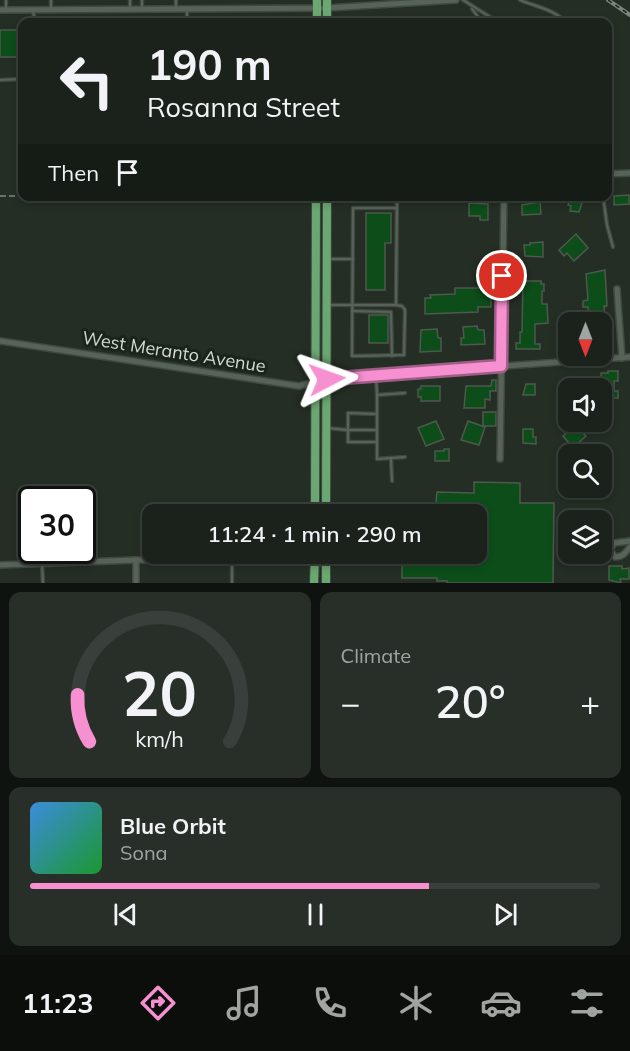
<!DOCTYPE html>
<meta charset="utf-8">
<style>
:root{--surface:#1b221b;--page:#282f28;--text:#f1f3f6;--muted:#a0a4a3;--line:#393f3a;--accent:#f690d0}
body{margin:0;font-family:Mulish,sans-serif;background:var(--page);color:var(--text);height:100vh;display:flex;flex-direction:column;font-size:22px;white-space:nowrap}
*{box-sizing:border-box;margin:0}
p{font-size:20px;color:var(--muted)}
.icon{flex:none;width:33px;height:33px;fill:none;stroke:currentColor;stroke-width:2;stroke-linecap:round;stroke-linejoin:round}
.map{position:relative;height:583px;overflow:hidden}
.drawer{display:flex;flex-direction:column;gap:9px;padding:9px;background:#0f130f;flex:1}
.drawer>*{flex:none}
.hud{position:absolute;left:18px;top:18px;width:594px;height:183px;border-radius:12px;box-shadow:0 3px 9px #0003,0 0 0 2px var(--line);background:#1b221b;color:var(--text);overflow:hidden}
.needle{width:39px;rotate:180deg}
.tools{position:absolute;left:558px;top:312px;display:grid;gap:12px}
.tools a{display:grid;place-items:center;width:54px;height:54px;border-radius:12px;background:var(--surface);box-shadow:0 3px 9px #0003,0 0 0 2px var(--line);font-size:30px}
.speed{position:absolute;left:18px;top:486px;display:flex;gap:12px;font-size:30px;font-weight:700;text-align:center}
.speed>*{display:grid;place-content:center;width:78px;height:78px;border-radius:50%;background:var(--surface);box-shadow:0 3px 9px #0003,0 0 0 2px var(--line);line-height:1}
.speed .limit{border:3px solid #111;border-radius:9px;background:#fff;color:#111}
.pin{position:absolute;display:grid;place-items:center;width:51px;height:51px;color:#fff;margin:-26px;border:3px solid #fff;border-radius:50%;box-shadow:0 2px 6px #0007}
.me{position:absolute;width:66px;margin:-33px;rotate:86deg;stroke-linejoin:round;filter:drop-shadow(0 0 4px #0008)}
.turn{display:flex;align-items:center;gap:21px;height:126px;padding:0 30px;font-size:27px}
.turn .icon{width:78px;height:78px;stroke-width:2.5}
.turn b{display:block;font-size:42px;line-height:51px}
.then{display:flex;align-items:center;height:57px;padding:0 30px;background:#0003;gap:12px;font-size:22px}
.big{font-size:45px;font-weight:600;line-height:1.1}
.drawer .card{flex:1;display:flex;flex-direction:column;justify-content:center;gap:9px;min-width:0;padding:0 21px;border-radius:12px;background:var(--page)}
.drawer .dial{align-items:center;gap:0}
.dial svg{height:156px;overflow:visible;fill:none;stroke:var(--line);stroke-width:7;stroke-linecap:round;text-anchor:middle}
.dial text{fill:var(--text);stroke:none}
.song{display:flex;align-items:center;gap:18px}
.cover{width:72px;height:72px;border-radius:9px;background:linear-gradient(135deg,hsl(210 70% 55%),hsl(130 70% 35%))}
.played{height:6px;border-radius:3px;background:linear-gradient(90deg,var(--accent) 70%,var(--line) 70%)}
.keys{display:flex;justify-content:space-around;direction:ltr}
.heat{display:flex;justify-content:space-between;align-items:center;font-size:33px;direction:ltr}
.drawer .tiles{flex:1;display:grid;gap:9px;grid-template-columns:1fr 1fr}
.card:last-child{grid-column:span 2}
.trip{position:absolute;left:142px;top:504px;width:345px;height:60px;border-radius:12px;background:var(--surface);box-shadow:0 3px 9px #0003,0 0 0 2px var(--line);font-weight:600;line-height:60px;text-align:center}
.menu{display:flex;height:96px;justify-content:space-around;align-items:center;background:#0b0e0b;color:var(--muted)}
.menu .icon{width:42px;height:42px}
.menu .active{color:var(--accent)}
.menu b{font-size:27px;color:var(--text)}
.map>svg:first-child{display:block}
.building{fill:#0c4d1a;stroke:#4e594e;stroke-width:1.5}
.lines{fill:none;stroke-linecap:round;stroke-linejoin:round}
.lane-casing{stroke:#404941;stroke-width:4.5}
.street-casing{stroke:#404941;stroke-width:8}
.primary-casing{stroke:#404941;stroke-width:10}
.path{stroke:#828a82;stroke-width:1.5;stroke-dasharray:6 3;stroke-linecap:butt}
.lane{stroke:#576358;stroke-width:2}
.street{stroke:#576358;stroke-width:5}
.primary{stroke:#6ba771;stroke-width:8}
.rail-casing{stroke:#7c857d;stroke-width:4}
.rail{stroke:#1a241b;stroke-width:1.5;stroke-dasharray:4.5;stroke-linecap:butt}
.route-casing{stroke:#a05e87;stroke-width:15}
.route{stroke:#f690d0;stroke-width:10}
.labels{text-anchor:middle;stroke-width:6;stroke-linejoin:round;paint-order:stroke}
.street-label{font-size:18px;fill:#d3dad4;stroke:#1a241b}
</style>
<div class="map">
<svg width="630" height="583" viewBox="0 0 630 583">
<rect width="100%" height="100%" fill="#242e24"/>
<!-- building -->
<g class="building">
<rect x="0" y="30" width="22" height="27"/>
<path d="M 629,195 L 629,204 L 614,205 L 614,196 Z"/>
<path d="M 571,196 L 583,200 L 579,212 L 570,211 L 571,206 L 568,205 Z"/>
<path d="M 540,202 L 541,214 L 522,215 L 522,205 Z"/>
<path d="M 469,203 L 488,204 L 488,220 L 480,220 L 480,216 L 469,216 Z"/>
<path d="M 366,213 L 391,213 L 391,243 L 385,243 L 385,290 L 366,290 Z"/>
<path d="M 576,234 L 588,248 L 574,261 L 567,253 L 564,256 L 559,250 Z"/>
<path d="M 543,242 L 543,257 L 525,256 L 524,245 L 530,245 L 530,243 Z"/>
<path d="M 605,270 L 607,306 L 604,306 L 605,317 L 588,318 L 588,307 L 583,307 L 583,301 L 588,300 L 586,274 Z"/>
<path d="M 523,281 L 541,281 L 541,284 L 544,284 L 544,291 L 542,291 L 542,304 L 547,304 L 548,323 L 535,324 L 535,344 L 540,344 L 540,349 L 516,349 L 516,343 L 520,343 L 520,332 L 522,332 Z"/>
<path d="M 455,288 L 491,288 L 491,307 L 478,307 L 478,312 L 425,314 L 425,298 L 431,298 L 430,295 L 455,294 Z"/>
<rect x="369" y="315" width="19" height="28"/>
<path d="M 477,326 L 478,330 L 484,330 L 485,344 L 461,345 L 461,338 L 464,338 L 463,327 Z"/>
<path d="M 437,329 L 438,338 L 441,338 L 441,351 L 420,352 L 421,330 Z"/>
<path d="M 608,371 L 618,371 L 618,381 L 614,381 L 614,391 L 618,391 L 618,398 L 602,398 L 601,373 L 608,373 Z"/>
<path d="M 492,380 L 496,380 L 496,391 L 490,391 L 490,400 L 485,399 L 485,408 L 464,408 L 466,386 L 491,386 Z"/>
<path d="M 526,384 L 535,384 L 535,395 L 523,395 Z"/>
<path d="M 421,386 L 440,386 L 440,401 L 421,401 L 421,397 L 418,397 L 418,389 L 421,389 Z"/>
<rect x="483" y="412" width="13" height="14"/>
<path d="M 436,421 L 444,439 L 426,446 L 418,428 Z"/>
<path d="M 468,421 L 485,427 L 479,445 L 461,440 Z"/>
<path d="M 575,425 L 586,436 L 573,448 L 563,436 Z"/>
<path d="M 523,429 L 533,429 L 533,437 L 536,437 L 536,444 L 523,443 Z"/>
<path d="M 444,449 L 449,449 L 449,461 L 435,461 L 435,451 L 444,451 Z"/>
<path d="M 474,482 L 520,483 L 520,503 L 554,503 L 553,583 L 447,583 L 447,581 L 437,581 L 437,578 L 402,578 L 402,554 L 477,554 L 477,514 L 413,514 L 414,503 L 436,503 L 437,492 L 474,493 Z"/>
<path d="M 609,566 L 622,566 L 622,569 L 629,568 L 629,579 L 620,579 L 621,583 L 609,580 Z"/>
</g>
<g class="lines">
<defs>
<g id="lane">
<path d="M 6,0 L 6,8"/>
<path d="M 130,0 L 130,7"/>
<path d="M 176,0 L 176,7"/>
<path d="M 463,0 L 498,22"/>
<path d="M 520,0 C 534,6 556,10 565,22"/>
<path d="M 51,9 L 51,0"/>
<path d="M 142,9 L 142,0"/>
<path d="M 472,9 L 482,22"/>
<path d="M 33,10 L 35,22"/>
<path d="M 187,10 L 187,22"/>
<path d="M 0,80 L 22,79"/>
<path d="M 603,196 L 607,225 L 613,247"/>
<path d="M 328,259 L 353,259"/>
<path d="M 330,305 L 396,305 L 397,196"/>
<path d="M 396,305 L 402,306 L 405,310 L 404,355 L 352,356 L 353,208 L 397,208"/>
<path d="M 352,311 L 391,312 L 392,356"/>
<path d="M 376,376 L 377,395 L 405,393"/>
<path d="M 377,395 L 377,459 L 405,457"/>
<path d="M 327,428 L 348,430 L 348,413 L 377,414"/>
<path d="M 377,430 L 348,430 L 348,442 L 377,442"/>
<path d="M 391,458 L 392,481"/>
<path d="M 42,564 L 43,583"/>
<path d="M 232,583 L 232,560"/>
</g>
<g id="street">
<path d="M 0,10 L 327,8 L 456,0"/>
<path d="M 608,174 L 630,173"/>
<path d="M 617,289 L 622,358"/>
<path d="M 0,341 L 299,386 L 327,379 L 630,357"/>
<path d="M 500,459 L 504,196"/>
<path d="M 630,541 L 614,543 L 610,550 L 615,557 C 623,557 625,553 630,547"/>
<path d="M 136,560 L 136,583"/>
<path d="M 0,565 L 136,560 L 315,560 L 326,565"/>
</g>
<g id="primary">
<path d="M 317,22 L 317,0"/>
<path d="M 327,22 L 327,0"/>
<path d="M 315,514 L 316,196"/>
<path d="M 326,514 L 327,196"/>
<path d="M 314,583 L 315,554"/>
<path d="M 326,583 L 326,554"/>
</g>
</defs>
<!-- lane casing -->
<use href="#lane" class="lane-casing"/>
<!-- street casing -->
<use href="#street" class="street-casing"/>
<!-- primary casing -->
<use href="#primary" class="primary-casing"/>
<!-- path -->
<path class="path" d="M 0,196 L 22,196"/>
<!-- lane -->
<use href="#lane" class="lane"/>
<!-- street -->
<use href="#street" class="street"/>
<!-- primary -->
<use href="#primary" class="primary"/>
<defs>
<path id="rail" d="M 608,0 L 630,15"/>
</defs>
<!-- rail casing -->
<use href="#rail" class="rail-casing"/>
<!-- rail -->
<use href="#rail" class="rail"/>
</g>
<g class="lines">
<defs>
<path id="route" d="M 327,379 L 501,366 L 502,276"/>
</defs>
<!-- route casing -->
<use href="#route" class="route-casing"/>
<!-- route -->
<use href="#route" class="route"/>
</g>
<g class="labels">
<!-- street labels -->
<g class="street-label">
<text transform="translate(174 352) rotate(9)" y="6">West Meranto Avenue</text>
</g>
</g>
</svg>
<div class="tools">
<a><svg class="needle" viewBox="-14 -14 28 28"><path d="M0-13l5 13h-10z" fill="#e53935"/><path d="M0 13l5-13h-10z" fill="#a0a4a3"/></svg></a>
<a><svg class="icon" aria-label="sound" viewBox="0 0 24 24"><path d="M4 9h4l5-4v14l-5-4H4zM17 9q2 3 0 6"/></svg></a>
<a><svg class="icon" aria-label="search" viewBox="0 0 24 24"><circle cx="10" cy="10" r="6"/><path d="M15 15l6 6"/></svg></a>
<a><svg class="icon" aria-label="layers" viewBox="0 0 24 24"><path d="M12 4l9 5-9 5-9-5zM3 14l9 5 9-5"/></svg></a>
</div>
<div class="speed"><div class="limit">30</div></div>
<div class="pin" style="left:502px;top:276px;background:#d93025"><svg class="icon" aria-label="arrive" viewBox="0 0 24 24"><path d="M6 21V4h12l-3 4 3 4H6"/></svg></div>
<svg class="me" style="left:327px;top:379px" viewBox="-20 -20 40 40"><path d="M0-17L14 15 0 8-14 15z" fill="#f690d0" stroke="#fff" stroke-width="4"/></svg>
<div class="trip">11:24 · 1 min · 290 m</div>
<div class="hud">
<div class="turn"><svg class="icon" aria-label="left" viewBox="0 0 24 24"><path d="M17 20v-9H6M10 6l-5 5 5 5"/></svg><div><b>190 m</b>Rosanna Street</div></div>
<div class="then">Then<svg class="icon" aria-label="arrive" viewBox="0 0 24 24"><path d="M6 21V4h12l-3 4 3 4H6"/></svg></div>
</div>
</div>
<section class="drawer">
<div class="tiles">
<div class="card dial"><svg viewBox="0 0 100 80">
<path d="M14 69A42 42 0 1 1 86 69"/>
<path d="M14 69A42 42 0 0 1 8 45" stroke="#f690d0"/>
<text x="50" y="56" font-size="32" font-weight="700">20</text>
<text x="50" y="72" font-size="11">km/h</text>
</svg></div>
<div class="card"><p>Climate</p>
<div class="heat"><a>−</a><b class="big">20°</b><a>+</a></div>
</div>
<div class="card">
<div class="song"><i class="cover"></i><div><b>Blue Orbit</b><p>Sona</p></div></div>
<div class="played"></div>
<div class="keys"><svg class="icon" aria-label="previous" viewBox="0 0 24 24"><path d="M18 5L8 12l10 7zM5 5v14"/></svg><svg class="icon" aria-label="pause" viewBox="0 0 24 24"><path d="M8 5v14M16 5v14"/></svg><svg class="icon" aria-label="next" viewBox="0 0 24 24"><path d="M6 5l10 7-10 7zM19 5v14"/></svg></div>
</div>
</div>
</section>
<nav class="menu">
<b>11:23</b>
<svg class="icon active" aria-label="directions" viewBox="0 0 24 24"><path d="M12 3l9 9-9 9-9-9zM9 14v-3h6M13 9l2 2-2 2"/></svg>
<svg class="icon" aria-label="music" viewBox="0 0 24 24"><path d="M9 18V5l10-2v13"/><circle cx="6" cy="18" r="3"/><circle cx="16" cy="16" r="3"/></svg>
<svg class="icon" aria-label="phone" viewBox="0 0 24 24"><path d="M5 4h4l2 5-3 2q2 4 5 5l2-3 5 2v4C11 20 4 13 5 4z"/></svg>
<svg class="icon" aria-label="climate" viewBox="0 0 24 24"><path d="M12 3v18M4 7l16 10M4 17L20 7"/></svg>
<svg class="icon" aria-label="car" viewBox="0 0 24 24"><path d="M5 17H2v-5l4-1 3-4h7l3 4 3 1v5h-3M9 17h6M6 11h13"/><circle cx="7" cy="17" r="2"/><circle cx="17" cy="17" r="2"/></svg>
<svg class="icon" aria-label="filters" viewBox="0 0 24 24"><path d="M4 7h16M4 17h16"/><circle cx="9" cy="7" r="2"/><circle cx="15" cy="17" r="2"/></svg>
</nav>
